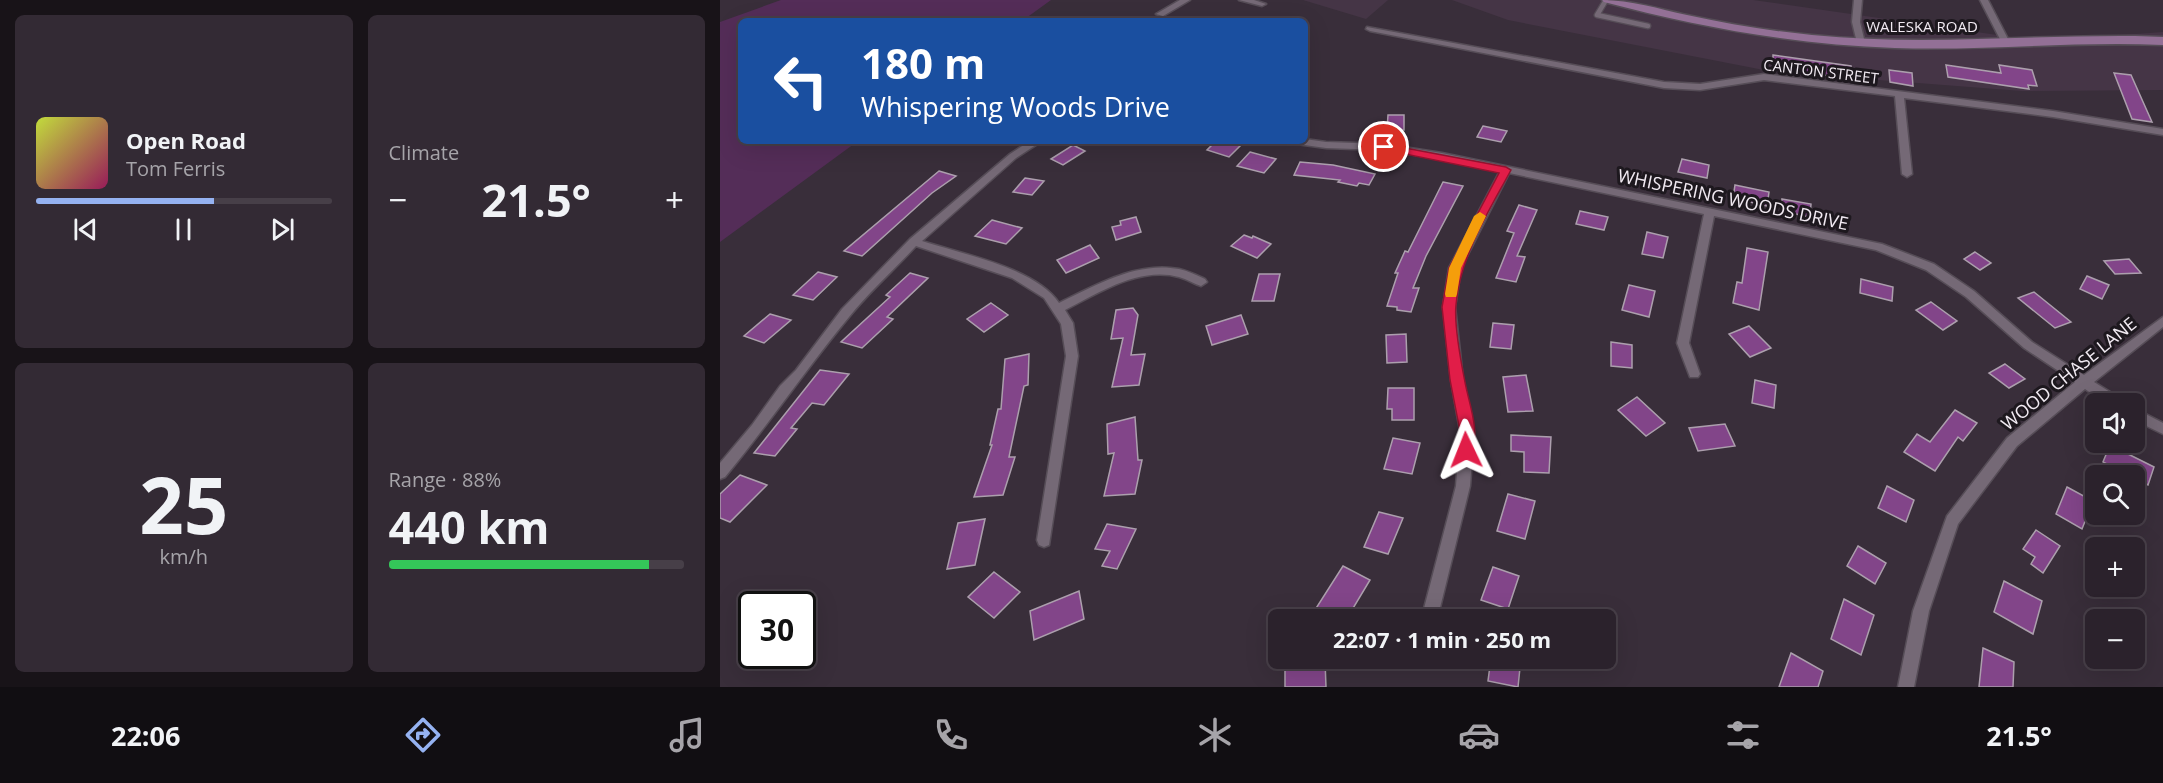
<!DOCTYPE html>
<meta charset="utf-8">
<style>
:root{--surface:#2b222c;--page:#332a34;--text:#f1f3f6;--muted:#a6a4a9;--line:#473f48;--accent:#95b2f1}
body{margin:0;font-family:"Open Sans",sans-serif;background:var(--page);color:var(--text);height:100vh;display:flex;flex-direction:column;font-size:22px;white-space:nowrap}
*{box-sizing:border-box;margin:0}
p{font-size:20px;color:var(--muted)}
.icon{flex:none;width:33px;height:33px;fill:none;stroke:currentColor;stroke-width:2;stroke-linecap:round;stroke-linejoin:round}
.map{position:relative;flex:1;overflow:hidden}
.panel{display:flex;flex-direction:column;gap:15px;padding:15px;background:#181318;width:720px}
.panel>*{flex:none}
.hud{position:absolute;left:18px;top:18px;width:570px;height:126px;border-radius:9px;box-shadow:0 6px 24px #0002,0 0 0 2px var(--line);background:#1a4fa0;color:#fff;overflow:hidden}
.fabs{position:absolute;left:1365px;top:393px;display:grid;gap:12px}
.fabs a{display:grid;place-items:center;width:60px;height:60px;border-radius:9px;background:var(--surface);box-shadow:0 6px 24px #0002,0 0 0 2px var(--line);font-size:30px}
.speed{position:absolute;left:18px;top:591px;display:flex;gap:12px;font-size:30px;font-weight:700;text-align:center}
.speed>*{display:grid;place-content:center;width:78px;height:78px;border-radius:50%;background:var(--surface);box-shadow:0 6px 24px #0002,0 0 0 2px var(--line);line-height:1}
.speed .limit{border:3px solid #111;border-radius:9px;background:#fff;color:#111}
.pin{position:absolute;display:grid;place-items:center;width:51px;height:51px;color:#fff;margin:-26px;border:3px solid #fff;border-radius:50%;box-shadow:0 2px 6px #0007}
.me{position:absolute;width:66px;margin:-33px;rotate:358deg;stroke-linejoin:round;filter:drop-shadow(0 0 4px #0008)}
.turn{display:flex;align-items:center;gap:21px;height:126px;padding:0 24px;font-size:27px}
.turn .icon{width:78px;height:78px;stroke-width:2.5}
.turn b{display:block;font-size:42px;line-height:51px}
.big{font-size:45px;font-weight:700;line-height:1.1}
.panel .card{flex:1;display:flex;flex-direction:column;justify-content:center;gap:9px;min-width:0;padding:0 21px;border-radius:9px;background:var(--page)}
.panel .dial{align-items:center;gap:0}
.dial b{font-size:78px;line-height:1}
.song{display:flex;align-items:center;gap:18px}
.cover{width:72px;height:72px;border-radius:9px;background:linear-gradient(135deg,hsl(70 70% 55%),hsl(330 70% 35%))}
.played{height:6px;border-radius:3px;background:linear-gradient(90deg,var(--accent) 60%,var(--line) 60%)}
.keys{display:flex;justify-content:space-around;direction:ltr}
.heat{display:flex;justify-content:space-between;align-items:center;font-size:33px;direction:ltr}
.charge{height:9px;border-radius:4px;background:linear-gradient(90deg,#34c759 88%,var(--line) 0)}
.panel .tiles{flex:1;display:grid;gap:15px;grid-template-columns:repeat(2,1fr)}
.trip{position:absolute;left:548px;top:609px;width:348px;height:60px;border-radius:9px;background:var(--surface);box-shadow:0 6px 24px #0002,0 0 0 2px var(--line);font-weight:700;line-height:60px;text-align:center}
.dock{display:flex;height:96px;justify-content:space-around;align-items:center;background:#110e12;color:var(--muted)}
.dock .icon{width:42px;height:42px}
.dock .selected{color:var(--accent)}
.dock b{font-size:27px;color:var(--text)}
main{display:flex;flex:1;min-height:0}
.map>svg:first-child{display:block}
.built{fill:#453546}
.green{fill:#542d58}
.building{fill:#824589;stroke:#ac9fad;stroke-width:1.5}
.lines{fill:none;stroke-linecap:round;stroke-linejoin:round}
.lane-casing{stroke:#564d57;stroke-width:7}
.street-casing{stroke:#564d57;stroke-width:3}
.secondary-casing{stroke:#564d57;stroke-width:3}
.lane{stroke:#756976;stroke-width:4.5}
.street{fill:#756976;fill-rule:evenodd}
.secondary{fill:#937096;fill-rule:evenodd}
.route{fill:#e11d48;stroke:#92132f;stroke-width:1.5}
.slow{fill:#f59e0b}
.labels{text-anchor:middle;stroke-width:6;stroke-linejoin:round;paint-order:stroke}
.far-street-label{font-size:15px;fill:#f1eaf2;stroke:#1d181e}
.street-label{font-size:18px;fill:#f1eaf2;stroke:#1d181e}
</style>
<main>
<section class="panel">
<div class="tiles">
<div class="card">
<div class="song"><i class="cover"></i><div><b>Open Road</b><p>Tom Ferris</p></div></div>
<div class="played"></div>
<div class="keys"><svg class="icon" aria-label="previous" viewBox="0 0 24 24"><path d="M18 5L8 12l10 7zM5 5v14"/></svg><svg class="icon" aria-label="pause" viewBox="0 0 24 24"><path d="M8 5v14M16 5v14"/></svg><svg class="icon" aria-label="next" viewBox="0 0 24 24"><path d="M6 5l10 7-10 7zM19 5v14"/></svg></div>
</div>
<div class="card"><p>Climate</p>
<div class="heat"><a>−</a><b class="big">21.5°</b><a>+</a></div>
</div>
<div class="card dial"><b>25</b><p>km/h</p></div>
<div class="card"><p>Range · 88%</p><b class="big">440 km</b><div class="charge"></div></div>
</div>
</section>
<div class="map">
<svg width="1443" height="687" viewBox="0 0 1443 687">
<rect width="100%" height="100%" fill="#392e3a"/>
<!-- built -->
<g class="built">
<path d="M 583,0 L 668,0 L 646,19 Z"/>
<path d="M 732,0 L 1033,0 L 1320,41 L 1443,32 L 1443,90 L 1302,91 L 1054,72 L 788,20 Z"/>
</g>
<!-- green -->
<path class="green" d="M 61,0 L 331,0 L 302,21 L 21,21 L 21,141 L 138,141 L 0,242 L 0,22 Z"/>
<!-- building -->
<g class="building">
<path d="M 1053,55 L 1131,66 L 1132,79 L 1053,68 Z"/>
<path d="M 1226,65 L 1281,73 L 1279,65 L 1312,70 L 1317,86 L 1308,85 L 1309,89 L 1228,77 Z"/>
<path d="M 1169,70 L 1192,73 L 1193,86 L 1170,82 Z"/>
<path d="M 1394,73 L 1411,75 L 1432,122 L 1412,119 Z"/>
<path d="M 668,115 L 684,115 L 684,130 L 667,130 Z"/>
<path d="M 763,126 L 787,131 L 781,142 L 757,137 Z"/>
<path d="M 496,141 L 509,141 L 521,145 L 509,157 L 487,150 Z"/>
<path d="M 353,145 L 365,151 L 343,165 L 331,159 Z"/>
<path d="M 530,152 L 556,159 L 544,173 L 517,166 Z"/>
<path d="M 962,159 L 989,165 L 987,178 L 958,172 Z"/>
<path d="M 580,162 L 613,165 L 655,174 L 649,185 L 639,183 L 637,186 L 618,182 L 620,180 L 574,175 Z"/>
<path d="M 219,171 L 236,176 L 212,193 L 142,256 L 124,251 Z"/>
<path d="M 305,178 L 324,181 L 312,195 L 293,192 Z"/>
<path d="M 723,182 L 743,186 L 706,256 L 693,288 L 699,288 L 691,312 L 677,310 L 677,307 L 667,306 L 678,273 L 675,273 L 685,251 L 688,252 Z"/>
<path d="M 1015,185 L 1049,192 L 1047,206 L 1013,198 Z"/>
<path d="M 1062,199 L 1091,204 L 1090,217 L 1061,211 Z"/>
<path d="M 799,205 L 817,210 L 797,256 L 805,257 L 796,282 L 776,278 L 794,233 L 787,231 Z"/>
<path d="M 860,211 L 888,217 L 884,230 L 856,224 Z"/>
<path d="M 416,217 L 421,232 L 396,240 L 392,227 L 401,225 L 400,221 Z"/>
<path d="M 272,220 L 302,228 L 286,244 L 255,236 Z"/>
<path d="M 927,232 L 948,237 L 943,258 L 922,254 Z"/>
<path d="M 524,235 L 532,238 L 533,236 L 551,244 L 537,258 L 511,246 Z"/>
<path d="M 370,245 L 379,258 L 346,273 L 337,260 Z"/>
<path d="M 1027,248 L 1048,252 L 1039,310 L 1013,303 L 1017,282 L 1022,283 Z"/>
<path d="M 1255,252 L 1271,263 L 1260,270 L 1244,259 Z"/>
<path d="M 1409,259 L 1421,273 L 1395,274 L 1384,261 Z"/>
<path d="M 98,272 L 117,277 L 93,300 L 73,295 Z"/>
<path d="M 190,273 L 208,278 L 167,317 L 173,319 L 142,348 L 121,342 L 170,297 L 166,295 Z"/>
<path d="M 539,274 L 560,274 L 554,301 L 532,301 Z"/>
<path d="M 1367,276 L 1389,285 L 1382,299 L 1360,289 Z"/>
<path d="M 1141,279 L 1173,287 L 1172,301 L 1140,293 Z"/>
<path d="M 909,285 L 935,291 L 929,317 L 902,310 Z"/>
<path d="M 1314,292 L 1351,322 L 1335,328 L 1298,298 Z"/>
<path d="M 1211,302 L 1237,321 L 1223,330 L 1196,310 Z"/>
<path d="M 271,303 L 288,315 L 264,332 L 247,319 Z"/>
<path d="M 413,308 L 418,315 L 411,355 L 425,354 L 419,385 L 392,387 L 403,338 L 391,339 L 396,310 Z"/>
<path d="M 50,314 L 71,320 L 44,343 L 24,336 Z"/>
<path d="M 521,315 L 528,334 L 492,345 L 486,326 Z"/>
<path d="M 773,323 L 794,325 L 791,349 L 770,347 Z"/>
<path d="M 1029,326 L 1051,348 L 1030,357 L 1009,334 Z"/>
<path d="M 686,334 L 687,362 L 667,363 L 666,335 Z"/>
<path d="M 891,342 L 912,345 L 912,368 L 891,366 Z"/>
<path d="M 309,354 L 308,385 L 304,386 L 289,457 L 295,457 L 283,495 L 254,497 L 272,445 L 270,445 L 278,409 L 281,409 L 285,359 Z"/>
<path d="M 1285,364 L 1305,379 L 1289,388 L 1269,373 Z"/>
<path d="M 100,370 L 129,374 L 104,405 L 92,403 L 71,428 L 77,429 L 55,456 L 34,453 Z"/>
<path d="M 806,375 L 813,411 L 788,412 L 783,377 Z"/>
<path d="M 1035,380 L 1056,385 L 1054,408 L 1032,403 Z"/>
<path d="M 668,388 L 694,388 L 694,420 L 672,420 L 672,409 L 667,409 Z"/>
<path d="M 917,397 L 945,423 L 926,436 L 898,410 Z"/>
<path d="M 1235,410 L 1257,423 L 1243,441 L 1238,437 L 1215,471 L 1184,452 L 1197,434 L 1210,442 Z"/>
<path d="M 415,417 L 418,460 L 422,460 L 415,494 L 384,496 L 394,453 L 388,454 L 387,424 Z"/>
<path d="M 1005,424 L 1015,446 L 978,451 L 969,428 Z"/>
<path d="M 791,435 L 831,437 L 829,473 L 804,472 L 804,452 L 791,451 Z"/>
<path d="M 673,438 L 700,443 L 692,474 L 664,469 Z"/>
<path d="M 1390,445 L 1434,467 L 1428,485 L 1414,478 L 1414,476 L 1410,476 L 1383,462 Z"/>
<path d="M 20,475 L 47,485 L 10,522 L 0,518 L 0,494 Z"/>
<path d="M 1167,486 L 1194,500 L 1186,522 L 1158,508 Z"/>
<path d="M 1347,487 L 1373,501 L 1362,529 L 1336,514 Z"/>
<path d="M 788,494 L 815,501 L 805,539 L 777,531 Z"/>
<path d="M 659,512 L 683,518 L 668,554 L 644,547 Z"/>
<path d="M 265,519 L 255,565 L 227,569 L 238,523 Z"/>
<path d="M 387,524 L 416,529 L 397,569 L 382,566 L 390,551 L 375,549 Z"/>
<path d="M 1316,530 L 1340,546 L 1323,573 L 1311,564 L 1315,557 L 1303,549 Z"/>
<path d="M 1138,546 L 1166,563 L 1155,584 L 1127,566 Z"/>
<path d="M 623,566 L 650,580 L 626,620 L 604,620 L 593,613 Z"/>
<path d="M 773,567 L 799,576 L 788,609 L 761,600 Z"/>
<path d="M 274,572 L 300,592 L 274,618 L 248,597 Z"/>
<path d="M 1284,581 L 1322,601 L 1313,634 L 1274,612 Z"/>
<path d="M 359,591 L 364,619 L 314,640 L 310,611 Z"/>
<path d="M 1124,599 L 1154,615 L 1141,655 L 1111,639 Z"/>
<path d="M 1263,648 L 1294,662 L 1293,687 L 1259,687 Z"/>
<path d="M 1071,653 L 1103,671 L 1098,687 L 1059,687 Z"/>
<path d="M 771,658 L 801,658 L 798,687 L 768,681 Z"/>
<path d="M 605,660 L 606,687 L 565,687 L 565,666 Z"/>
</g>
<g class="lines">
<defs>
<path id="lane" d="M 886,0 L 877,15 L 928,26"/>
<g id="street">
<path d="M 460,0 L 470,0 L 443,16 L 436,14 Z"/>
<path d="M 519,0 L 534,0 L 546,4 L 542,6 Z"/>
<path d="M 1134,0 L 1142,0 L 1140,22 L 1145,43 L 1141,45 L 1137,43 L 1132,22 Z"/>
<path d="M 1260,0 L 1268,0 L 1290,43 L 1289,45 L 1282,43 Z"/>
<path d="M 647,27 L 944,82 L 980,84 L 1044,74 L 1333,111 L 1443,129 L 1443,135 L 1333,117 L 1184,98 L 1192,174 L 1187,177 L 1182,174 L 1175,96 L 1044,80 L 980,90 L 944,88 L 650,31 L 646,29 Z"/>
<path d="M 585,139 L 606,142 L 664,144 L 722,153 L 1162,244 L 1214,264 L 1254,291 L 1312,342 L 1364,375 L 1443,317 L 1443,327 L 1374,382 L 1403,400 L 1404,404 L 1387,404 L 1365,389 L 1297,446 L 1238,524 L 1209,611 L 1194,687 L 1178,687 L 1193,611 L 1227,516 L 1287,438 L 1355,382 L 1304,348 L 1246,297 L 1206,270 L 1156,250 L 994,216 L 969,343 L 980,374 L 978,377 L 970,377 L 957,343 L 984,214 L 789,173 L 741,268 L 735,307 L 743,380 L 754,431 L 750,486 L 717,620 L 701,620 L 736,486 L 740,431 L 731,380 L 723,307 L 729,268 L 780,171 L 722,159 L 664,150 L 606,148 L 577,144 L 572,141 L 585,141 Z"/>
<path d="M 310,141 L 322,141 L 296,158 L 202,241 C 242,254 316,268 339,303 C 376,285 417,261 459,269 C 468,271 476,275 485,279 L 487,282 L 481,286 C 474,284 467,279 459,277 C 420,266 378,293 345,310 L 353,323 L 358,356 L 329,545 L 324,547 L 319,545 L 317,540 L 346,356 L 341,324 L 324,298 L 292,278 L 196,246 C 174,270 149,292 129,317 C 86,369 48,425 5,477 L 0,479 L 0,463 L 32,425 L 60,386 L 76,370 L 122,309 L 190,239 L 290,154 Z"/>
<path d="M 1414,408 L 1443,423 L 1443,434 L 1414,420 Z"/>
</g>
<path id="secondary" d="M 882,0 C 911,0 939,9 967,15 C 1008,24 1050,31 1092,35 C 1200,46 1307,35 1415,36 L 1443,37 L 1443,45 C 1354,41 1264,51 1175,48 C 1076,45 979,27 884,2 Z"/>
</defs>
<!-- lane casing -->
<use href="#lane" class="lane-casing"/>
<!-- street casing -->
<use href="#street" class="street-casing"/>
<!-- secondary casing -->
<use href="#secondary" class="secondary-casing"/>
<!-- lane -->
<use href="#lane" class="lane"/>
<!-- street -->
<use href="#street" class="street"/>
<!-- secondary -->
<use href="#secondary" class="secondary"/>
</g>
<!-- route -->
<path class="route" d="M 664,144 L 786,167 L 791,170 C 768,213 740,256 736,305 C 734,325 741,362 745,382 C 749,404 761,433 751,454 L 746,456 L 741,454 L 738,450 L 740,431 L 730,380 L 722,307 L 729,268 L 779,173 L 660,149 L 660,145 Z"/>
<!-- slow -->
<path class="slow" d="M 760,212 L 766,216 L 741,268 L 737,294 L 736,297 L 726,297 L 725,294 L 729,268 L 754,216 Z"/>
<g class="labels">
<!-- far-street labels -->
<g class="far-street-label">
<text x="1202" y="32">WALESKA ROAD</text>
<text transform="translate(1101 72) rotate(7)" y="5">CANTON STREET</text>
</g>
<!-- street labels -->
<g class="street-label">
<text transform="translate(1013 200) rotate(12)" y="6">WHISPERING WOODS DRIVE</text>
<text transform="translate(1349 374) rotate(-39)" y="6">WOOD CHASE LANE</text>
</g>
</g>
</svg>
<div class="fabs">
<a><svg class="icon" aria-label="sound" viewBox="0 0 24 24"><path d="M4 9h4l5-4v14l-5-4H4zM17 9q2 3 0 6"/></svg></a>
<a><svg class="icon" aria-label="search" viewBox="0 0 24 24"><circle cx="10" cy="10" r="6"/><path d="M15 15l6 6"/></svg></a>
<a>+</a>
<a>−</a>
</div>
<div class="speed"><div class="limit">30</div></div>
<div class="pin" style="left:664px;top:147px;background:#d93025"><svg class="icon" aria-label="arrive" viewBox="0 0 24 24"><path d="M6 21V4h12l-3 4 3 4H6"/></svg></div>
<svg class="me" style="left:746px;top:450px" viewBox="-20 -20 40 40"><path d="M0-17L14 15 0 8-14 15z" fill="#e11d48" stroke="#fff" stroke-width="4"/></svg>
<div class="trip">22:07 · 1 min · 250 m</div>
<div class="hud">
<div class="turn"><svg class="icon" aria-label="left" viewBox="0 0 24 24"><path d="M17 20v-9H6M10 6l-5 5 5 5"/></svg><div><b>180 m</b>Whispering Woods Drive</div></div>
</div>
</div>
</main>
<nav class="dock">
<b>22:06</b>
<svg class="icon selected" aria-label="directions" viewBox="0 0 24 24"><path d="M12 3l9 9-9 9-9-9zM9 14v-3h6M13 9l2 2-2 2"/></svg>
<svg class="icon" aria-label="music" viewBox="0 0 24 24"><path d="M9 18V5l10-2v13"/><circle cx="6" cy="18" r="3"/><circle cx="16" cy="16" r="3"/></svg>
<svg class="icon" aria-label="phone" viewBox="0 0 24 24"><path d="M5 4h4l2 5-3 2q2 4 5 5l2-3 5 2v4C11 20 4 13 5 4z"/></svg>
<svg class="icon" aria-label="climate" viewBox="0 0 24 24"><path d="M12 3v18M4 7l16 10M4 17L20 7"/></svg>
<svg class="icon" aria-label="car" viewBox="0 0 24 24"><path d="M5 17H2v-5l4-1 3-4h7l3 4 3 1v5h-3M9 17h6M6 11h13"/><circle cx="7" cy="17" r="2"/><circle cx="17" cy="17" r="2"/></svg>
<svg class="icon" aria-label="filters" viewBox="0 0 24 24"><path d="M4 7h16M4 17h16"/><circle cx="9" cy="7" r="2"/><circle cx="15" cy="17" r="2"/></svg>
<b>21.5°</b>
</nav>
